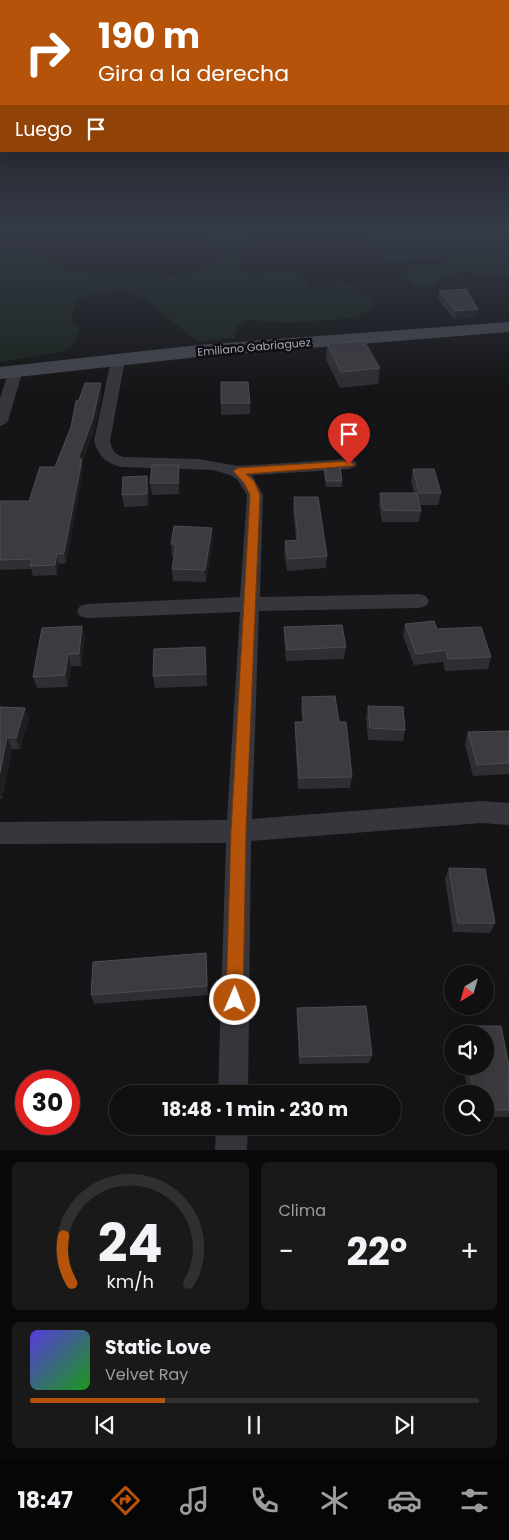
<!DOCTYPE html>
<html lang="es">
<meta charset="utf-8">
<style>
:root{--surface:#101011;--page:#19191a;--text:#f1f3f6;--muted:#9c9d9f;--line:#303031;--accent:#b45309}
body{margin:0;font-family:Poppins,sans-serif;background:var(--page);color:var(--text);height:100vh;display:flex;flex-direction:column;font-size:19px;white-space:nowrap}
*{box-sizing:border-box;margin:0}
p{font-size:16px;color:var(--muted)}
.icon{flex:none;width:28px;height:28px;fill:none;stroke:currentColor;stroke-width:2;stroke-linecap:round;stroke-linejoin:round}
.map{position:relative;height:1150px;overflow:hidden}
.side{display:flex;flex-direction:column;gap:12px;padding:12px;background:#090909;flex:1}
.side>*{flex:none}
.banner{position:absolute;left:0px;top:0px;width:510px;height:152px;box-shadow:0 5px 20px #0002,0 0 0 1px var(--line);background:#b45309;color:#fff;overflow:hidden}
.needle{width:32px;rotate:217deg}
.buttons{position:absolute;left:444px;top:965px;display:grid;gap:10px}
.buttons a{display:grid;place-items:center;width:50px;height:50px;border-radius:50%;background:var(--surface);box-shadow:0 5px 20px #0002,0 0 0 1px var(--line);font-size:25px}
.speed{position:absolute;left:15px;top:1070px;display:flex;gap:10px;font-size:25px;font-weight:700;text-align:center}
.speed>*{display:grid;place-content:center;width:65px;height:65px;border-radius:50%;background:var(--surface);box-shadow:0 5px 20px #0002,0 0 0 1px var(--line);line-height:1}
.speed .limit{border:8px solid #d22;background:#fff;color:#111}
.pin{position:absolute;display:grid;place-items:center;width:42px;height:42px;color:#fff;margin:-51px -21px;border-radius:50% 50% 50% 0;rotate:-45deg;box-shadow:0 0 5px #0007}
.pin .icon{rotate:45deg}
.me{position:absolute;width:55px;margin:-28px;rotate:1deg;stroke-linejoin:round;filter:drop-shadow(0 0 4px #0008)}
.turn{display:flex;align-items:center;gap:18px;height:105px;padding:0 15px;font-size:22px}
.turn .icon{width:65px;height:65px;stroke-width:2.5}
.turn b{display:block;font-size:35px;line-height:42px}
.then{display:flex;align-items:center;height:48px;padding:0 15px;background:#0003;gap:10px;font-size:19px}
.big{font-size:38px;font-weight:700;line-height:1.1}
.side .tile{flex:1;display:flex;flex-direction:column;justify-content:center;gap:8px;min-width:0;padding:0 18px;border-radius:8px;background:var(--page)}
.side .dial{align-items:center;gap:0}
.dial svg{height:130px;overflow:visible;fill:none;stroke:var(--line);stroke-width:7;stroke-linecap:round;text-anchor:middle}
.dial text{fill:var(--text);stroke:none}
.song{display:flex;align-items:center;gap:15px}
.cover{width:60px;height:60px;border-radius:8px;background:linear-gradient(135deg,hsl(250 70% 55%),hsl(120 70% 35%))}
.played{height:5px;border-radius:2px;background:linear-gradient(90deg,var(--accent) 30%,var(--line) 30%)}
.keys{display:flex;justify-content:space-around;direction:ltr}
.heat{display:flex;justify-content:space-between;align-items:center;font-size:28px;direction:ltr}
.side .tiles{flex:1;display:grid;gap:12px;grid-template-columns:1fr 1fr}
.tile:last-child{grid-column:span 2}
.trip{position:absolute;left:109px;top:1085px;width:292px;height:50px;border-radius:25px;background:var(--surface);box-shadow:0 5px 20px #0002,0 0 0 1px var(--line);font-weight:700;line-height:50px;text-align:center}
.tabs{display:flex;height:80px;justify-content:space-around;align-items:center;background:#060607;color:var(--muted)}
.tabs .icon{width:35px;height:35px}
.tabs .current{color:var(--accent)}
.tabs b{font-size:22px;color:var(--text)}
.map>svg:first-child{display:block}
.green{fill:#1b231e}
.lines{fill:none;stroke-linecap:round;stroke-linejoin:round}
.minor{fill:#36363c;fill-rule:evenodd}
.secondary{fill:#43444d;fill-rule:evenodd}
.wall{fill:#2f2e32}
.shaded-wall{fill:#1f1f21}
.building{fill:#3c3b40;stroke:#4c4c53}
.route{fill:#b45309;stroke:#753606}
.labels{text-anchor:middle;stroke-width:5;stroke-linejoin:round;paint-order:stroke}
.far-street-label{font-size:11px;fill:#a6a7b8;stroke:#101012}
</style>
<div class="map">
<svg width="509" height="1150" viewBox="0 0 509 1150">
<rect width="100%" height="100%" fill="#151517"/>
<!-- green -->
<g class="green">
<path d="M 205,229 L 238,229 L 247,246 L 243,259 L 236,267 L 246,274 L 256,277 L 269,270 L 299,274 L 308,285 L 327,290 L 342,281 L 365,293 L 378,303 L 356,318 L 289,323 L 248,320 L 238,325 L 235,338 L 198,342 L 150,303 L 129,290 L 101,293 L 79,298 L 73,312 L 72,321 L 79,328 L 76,341 L 67,351 L 0,362 L 0,252 L 37,251 L 69,273 L 178,276 L 220,266 L 214,241 Z"/>
<path d="M 370,229 L 509,229 L 509,277 L 489,276 L 466,271 L 437,279 L 437,283 C 421,289 415,289 405,275 L 409,266 L 440,267 L 450,257 L 462,255 L 386,263 Z"/>
</g>
<g class="lines">
<!-- minor -->
<g class="minor">
<path d="M 118,356 L 125,360 L 110,441 C 112,449 114,454 123,457 L 198,459 L 238,466 L 349,459 L 355,461 L 357,464 L 355,467 L 349,469 L 252,475 L 263,495 L 260,597 L 419,594 L 426,596 L 429,601 L 426,606 L 419,608 L 259,611 L 252,819 L 482,801 L 509,803 L 509,825 L 482,823 L 251,841 L 248,1094 L 218,1094 L 226,843 L 0,844 L 0,822 L 227,820 L 240,612 L 87,618 L 80,616 L 77,611 L 80,606 L 87,604 L 240,597 L 247,495 L 237,479 L 230,475 L 213,470 L 121,467 C 106,463 98,456 94,441 L 111,360 Z"/>
<path d="M 16,366 L 23,370 L 8,421 L 5,424 L 0,426 L 0,398 L 9,370 Z"/>
<path d="M 216,1126 L 248,1126 L 247,1150 L 215,1150 Z"/>
</g>
<!-- secondary -->
<path class="secondary" d="M 509,322 L 509,332 L 198,357 L 0,379 L 0,367 L 198,345 Z"/>
</g>
<!-- wall -->
<g class="wall">
<path d="M 439,291 L 478,309 L 476,317 L 454,319 L 438,299 Z"/>
<path d="M 327,344 L 380,368 L 378,384 L 340,388 L 326,360 Z"/>
<path d="M 221,382 L 250,403 L 250,414 L 221,415 Z"/>
<path d="M 102,393 L 95,428 L 82,462 L 83,469 L 66,563 L 59,564 L 57,575 L 33,576 L 31,569 L 0,570 L 0,501 L 29,501 L 55,467 L 71,427 L 79,400 Z"/>
<path d="M 324,466 L 342,481 L 342,487 L 326,487 L 324,472 Z"/>
<path d="M 413,469 L 441,493 L 438,505 L 420,505 L 421,511 L 419,522 L 382,522 L 379,505 L 380,493 L 414,493 L 411,481 Z"/>
<path d="M 180,477 L 179,494 L 152,495 L 150,483 Z"/>
<path d="M 149,488 L 148,506 L 124,507 L 122,495 Z"/>
<path d="M 294,497 L 327,556 L 326,568 L 287,571 L 284,553 L 285,541 L 296,540 L 293,509 Z"/>
<path d="M 213,540 L 206,582 L 173,581 L 172,569 L 174,556 L 172,556 L 171,544 Z"/>
<path d="M 405,624 L 437,629 L 491,657 L 488,669 L 445,671 L 443,662 L 414,665 L 403,636 Z"/>
<path d="M 82,626 L 85,638 L 81,666 L 71,666 L 68,687 L 37,688 L 33,677 Z"/>
<path d="M 284,627 L 346,647 L 344,659 L 286,661 L 284,639 Z"/>
<path d="M 206,659 L 207,686 L 155,688 L 153,676 Z"/>
<path d="M 302,697 L 339,722 L 352,777 L 350,788 L 298,789 L 295,734 L 295,722 L 302,722 L 301,709 Z"/>
<path d="M 368,706 L 405,730 L 403,741 L 368,740 L 366,718 Z"/>
<path d="M 0,707 L 25,708 L 29,719 L 20,749 L 12,749 L 2,799 L 0,799 Z"/>
<path d="M 509,731 L 509,774 L 473,776 L 465,744 L 468,732 Z"/>
<path d="M 449,868 L 495,923 L 490,933 L 453,932 L 445,879 Z"/>
<path d="M 207,962 L 208,995 L 94,1004 L 91,995 Z"/>
<path d="M 297,1008 L 372,1055 L 369,1063 L 299,1064 L 297,1016 Z"/>
<path d="M 462,1026 L 464,1034 L 458,1034 Z"/>
<path d="M 463,1066 L 509,1066 L 509,1117 L 485,1117 L 485,1094 L 468,1094 Z"/>
</g>
<!-- shaded-wall -->
<g class="shaded-wall">
<path d="M 478,309 L 476,317 L 454,319 L 456,311 Z"/>
<path d="M 101,383 L 102,393 L 95,428 L 82,462 L 83,469 L 66,563 L 64,553 L 78,459 Z"/>
<path d="M 179,465 L 180,477 L 179,494 L 178,483 Z"/>
<path d="M 147,476 L 149,488 L 148,506 L 147,494 Z"/>
<path d="M 212,528 L 213,540 L 206,582 L 205,570 Z"/>
<path d="M 57,554 L 59,564 L 57,575 L 55,565 Z"/>
<path d="M 82,626 L 85,638 L 81,666 L 79,654 Z"/>
<path d="M 68,654 L 71,666 L 68,687 L 65,675 Z"/>
<path d="M 25,708 L 29,719 L 20,749 L 16,738 Z"/>
<path d="M 7,737 L 12,749 L 2,799 L 0,795 L 0,773 Z"/>
<path d="M 206,953 L 207,962 L 208,995 L 207,986 Z"/>
</g>
<!-- building -->
<g class="building">
<path d="M 466,289 L 478,309 L 456,311 L 439,291 Z"/>
<path d="M 364,341 L 380,368 L 341,372 L 327,344 Z"/>
<path d="M 221,382 L 248,382 L 250,403 L 221,403 Z"/>
<path d="M 85,383 L 101,383 L 93,418 L 78,459 L 82,459 L 64,553 L 57,554 L 55,565 L 30,566 L 32,559 L 0,560 L 0,501 L 29,501 L 40,467 L 55,467 L 71,427 L 76,401 L 79,400 Z"/>
<path d="M 152,465 L 179,465 L 178,483 L 150,483 Z"/>
<path d="M 340,465 L 342,481 L 326,481 L 324,466 Z"/>
<path d="M 413,469 L 434,469 L 441,493 L 419,493 Z"/>
<path d="M 147,476 L 147,494 L 122,495 L 123,477 Z"/>
<path d="M 380,493 L 417,493 L 421,511 L 383,510 Z"/>
<path d="M 294,497 L 318,497 L 327,556 L 288,559 L 285,541 L 298,540 Z"/>
<path d="M 174,526 L 212,528 L 205,570 L 172,569 L 176,544 L 171,544 Z"/>
<path d="M 434,621 L 437,629 L 481,627 L 491,657 L 448,659 L 446,650 L 416,654 L 405,624 Z"/>
<path d="M 342,625 L 346,647 L 287,650 L 284,627 Z"/>
<path d="M 82,626 L 79,654 L 68,654 L 65,675 L 33,677 L 42,628 Z"/>
<path d="M 205,647 L 206,674 L 153,676 L 154,649 Z"/>
<path d="M 335,696 L 339,722 L 346,722 L 352,777 L 299,778 L 295,722 L 304,722 L 302,697 Z"/>
<path d="M 368,706 L 403,707 L 405,730 L 370,728 Z"/>
<path d="M 0,707 L 25,708 L 16,738 L 7,737 L 0,773 Z"/>
<path d="M 509,731 L 509,763 L 477,765 L 468,732 Z"/>
<path d="M 449,868 L 485,869 L 495,923 L 458,923 Z"/>
<path d="M 206,953 L 207,986 L 91,995 L 93,962 Z"/>
<path d="M 366,1006 L 372,1055 L 300,1057 L 297,1008 Z"/>
<path d="M 462,1026 L 501,1026 L 509,1066 L 509,1110 L 485,1110 L 485,1094 L 474,1094 L 469,1066 L 485,1066 L 485,1034 L 464,1034 Z"/>
</g>
<!-- sky -->
<linearGradient id="sky" x2="0" y2="1"><stop stop-color="#0c0c0d"/><stop offset="0.59" stop-color="#353b47"/><stop offset="1" stop-color="#353b47" stop-opacity="0"/></linearGradient>
<rect width="509" height="390" fill="url(#sky)"/>
<!-- route -->
<path class="route" d="M 349,461 L 354,464 L 352,466 L 246,474 L 254,481 L 260,495 L 246,831 L 243,1000 L 241,1006 L 235,1009 L 229,1006 L 226,1000 L 231,831 L 250,495 L 244,483 L 233,471 L 238,468 Z"/>
<g class="labels">
<!-- far-street labels -->
<g class="far-street-label">
<text transform="translate(254 347) rotate(-5)" y="4">Emiliano Gabriaguez</text>
</g>
</g>
</svg>
<div class="buttons">
<a><svg class="needle" viewBox="-14 -14 28 28"><path d="M0-13l5 13h-10z" fill="#e53935"/><path d="M0 13l5-13h-10z" fill="#9c9d9f"/></svg></a>
<a><svg class="icon" aria-label="sound" viewBox="0 0 24 24"><path d="M4 9h4l5-4v14l-5-4H4zM17 9q2 3 0 6"/></svg></a>
<a><svg class="icon" aria-label="search" viewBox="0 0 24 24"><circle cx="10" cy="10" r="6"/><path d="M15 15l6 6"/></svg></a>
</div>
<div class="speed"><div class="limit">30</div></div>
<div class="pin" style="left:349px;top:464px;background:#d93025"><svg class="icon" aria-label="arrive" viewBox="0 0 24 24"><path d="M6 21V4h12l-3 4 3 4H6"/></svg></div>
<svg class="me" style="left:235px;top:1000px" viewBox="-20 -20 40 40"><circle r="17" fill="#b45309" stroke="#fff" stroke-width="3"/><path d="M0-11L8 9 0 5-8 9z" fill="#fff"/></svg>
<div class="trip">18:48 · 1 min · 230 m</div>
<div class="banner">
<div class="turn"><svg class="icon" aria-label="right" viewBox="0 0 24 24"><path d="M7 20v-9h11M14 6l5 5-5 5"/></svg><div><b>190 m</b>Gira a la derecha</div></div>
<div class="then">Luego<svg class="icon" aria-label="arrive" viewBox="0 0 24 24"><path d="M6 21V4h12l-3 4 3 4H6"/></svg></div>
</div>
</div>
<section class="side">
<div class="tiles">
<div class="tile dial"><svg viewBox="0 0 100 80">
<path d="M14 69A42 42 0 1 1 86 69"/>
<path d="M14 69A42 42 0 0 1 9 40" stroke="#b45309"/>
<text x="50" y="56" font-size="32" font-weight="700">24</text>
<text x="50" y="72" font-size="11">km/h</text>
</svg></div>
<div class="tile"><p>Clima</p>
<div class="heat"><a>−</a><b class="big">22°</b><a>+</a></div>
</div>
<div class="tile">
<div class="song"><i class="cover"></i><div><b>Static Love</b><p>Velvet Ray</p></div></div>
<div class="played"></div>
<div class="keys"><svg class="icon" aria-label="previous" viewBox="0 0 24 24"><path d="M18 5L8 12l10 7zM5 5v14"/></svg><svg class="icon" aria-label="pause" viewBox="0 0 24 24"><path d="M8 5v14M16 5v14"/></svg><svg class="icon" aria-label="next" viewBox="0 0 24 24"><path d="M6 5l10 7-10 7zM19 5v14"/></svg></div>
</div>
</div>
</section>
<nav class="tabs">
<b>18:47</b>
<svg class="icon current" aria-label="directions" viewBox="0 0 24 24"><path d="M12 3l9 9-9 9-9-9zM9 14v-3h6M13 9l2 2-2 2"/></svg>
<svg class="icon" aria-label="music" viewBox="0 0 24 24"><path d="M9 18V5l10-2v13"/><circle cx="6" cy="18" r="3"/><circle cx="16" cy="16" r="3"/></svg>
<svg class="icon" aria-label="phone" viewBox="0 0 24 24"><path d="M5 4h4l2 5-3 2q2 4 5 5l2-3 5 2v4C11 20 4 13 5 4z"/></svg>
<svg class="icon" aria-label="climate" viewBox="0 0 24 24"><path d="M12 3v18M4 7l16 10M4 17L20 7"/></svg>
<svg class="icon" aria-label="car" viewBox="0 0 24 24"><path d="M5 17H2v-5l4-1 3-4h7l3 4 3 1v5h-3M9 17h6M6 11h13"/><circle cx="7" cy="17" r="2"/><circle cx="17" cy="17" r="2"/></svg>
<svg class="icon" aria-label="filters" viewBox="0 0 24 24"><path d="M4 7h16M4 17h16"/><circle cx="9" cy="7" r="2"/><circle cx="15" cy="17" r="2"/></svg>
</nav>
